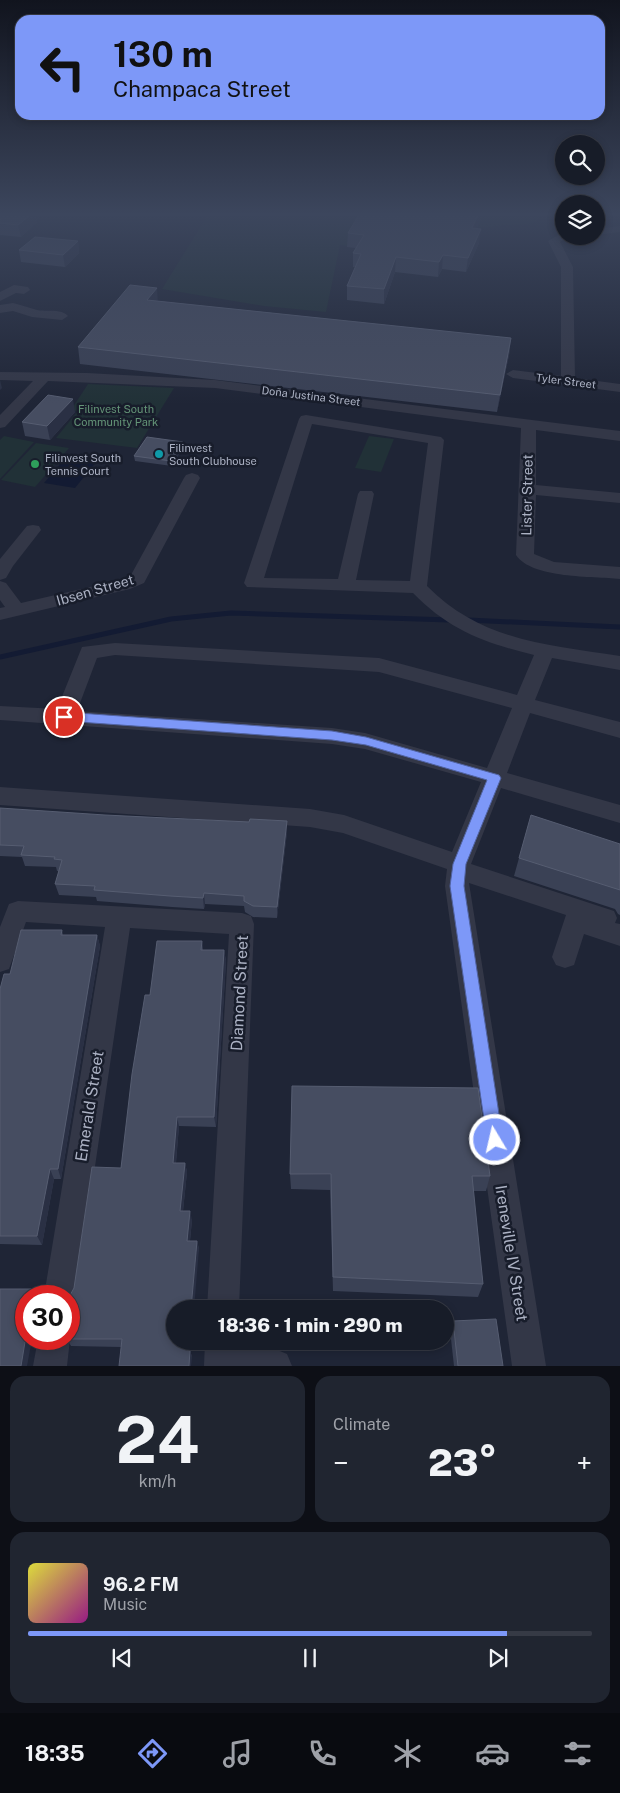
<!DOCTYPE html>
<meta charset="utf-8">
<style>
:root{--surface:#171c28;--page:#202530;--text:#f1f3f6;--muted:#9ea1a8;--line:#363a45;--accent:#7d98f8}
body{margin:0;font-family:"Public Sans",sans-serif;background:var(--page);color:var(--text);height:100vh;display:flex;flex-direction:column;font-size:19px;white-space:nowrap}
*{box-sizing:border-box;margin:0}
p{font-size:16px;color:var(--muted)}
.icon{flex:none;width:28px;height:28px;fill:none;stroke:currentColor;stroke-width:2;stroke-linecap:round;stroke-linejoin:round}
.map{position:relative;height:1366px;overflow:hidden}
.drawer{display:flex;flex-direction:column;gap:10px;padding:10px;background:#0d0f16;flex:1}
.drawer>*{flex:none}
.banner{position:absolute;left:15px;top:15px;width:590px;height:105px;border-radius:15px;box-shadow:0 2px 8px #0003,0 0 0 1px var(--line);background:#7d98f8;color:#111;overflow:hidden}
.fabs{position:absolute;left:555px;top:135px;display:grid;gap:10px}
.fabs a{display:grid;place-items:center;width:50px;height:50px;border-radius:50%;background:var(--surface);box-shadow:0 2px 8px #0003,0 0 0 1px var(--line);font-size:25px}
.speed{position:absolute;left:15px;top:1285px;display:flex;gap:10px;font-size:25px;font-weight:700;text-align:center}
.speed>*{display:grid;place-content:center;width:65px;height:65px;border-radius:50%;background:var(--surface);box-shadow:0 2px 8px #0003,0 0 0 1px var(--line);line-height:1}
.speed .limit{border:8px solid #d22;background:#fff;color:#111}
.pin{position:absolute;display:grid;place-items:center;width:42px;height:42px;color:#fff;margin:-21px;border:2px solid #fff;border-radius:50%;box-shadow:0 1px 5px #0007}
.me{position:absolute;width:55px;margin:-28px;rotate:351deg;stroke-linejoin:round;filter:drop-shadow(0 0 4px #0008)}
.turn{display:flex;align-items:center;gap:18px;height:105px;padding:0 15px;font-size:22px}
.turn .icon{width:65px;height:65px;stroke-width:2.5}
.turn b{display:block;font-size:35px;line-height:42px}
.big{font-size:38px;font-weight:800;line-height:1.1}
.drawer .card{flex:1;display:flex;flex-direction:column;justify-content:center;gap:8px;min-width:0;padding:0 18px;border-radius:15px;background:var(--page)}
.drawer .dial{align-items:center;gap:0}
.dial b{font-size:65px;line-height:1}
.song{display:flex;align-items:center;gap:15px}
.cover{width:60px;height:60px;border-radius:8px;background:linear-gradient(135deg,hsl(60 70% 55%),hsl(310 70% 35%))}
.played{height:5px;border-radius:2px;background:linear-gradient(90deg,var(--accent) 85%,var(--line) 85%)}
.keys{display:flex;justify-content:space-around;direction:ltr}
.heat{display:flex;justify-content:space-between;align-items:center;font-size:28px;direction:ltr}
.drawer .tiles{flex:1;display:grid;gap:10px;grid-template-columns:1fr 1fr}
.card:last-child{grid-column:span 2}
.trip{position:absolute;left:166px;top:1300px;width:288px;height:50px;border-radius:25px;background:var(--surface);box-shadow:0 2px 8px #0003,0 0 0 1px var(--line);font-weight:800;line-height:50px;text-align:center}
.menu{display:flex;height:80px;justify-content:space-around;align-items:center;background:#090b10;color:var(--muted)}
.menu .icon{width:35px;height:35px}
.menu .on{color:var(--accent)}
.menu b{font-size:22px;color:var(--text)}
.map>svg:first-child{display:block}
.green{fill:#213137}
.water{fill:#131b33}
.lines{fill:none;stroke-linecap:round;stroke-linejoin:round}
.stream{stroke:#131b33;stroke-width:5}
.street{fill:#333747;fill-rule:evenodd}
.wall{fill:#3a4155}
.shaded-wall{fill:#2a3044}
.building{fill:#464d61;stroke:#565d71}
.route{fill:#7d98f8;stroke:#5163a1}
.culture-dot{fill:#0f9aa8;stroke:#181d2b;stroke-width:2}
.leisure-dot{fill:#2e9e5b;stroke:#181d2b;stroke-width:2}
.labels{text-anchor:middle;stroke-width:5;stroke-linejoin:round;paint-order:stroke}
.far-street-label{font-size:11px;fill:#acb2c4;stroke:#181d2b}
.far-park-label{font-size:11px;fill:#649477;stroke:#181d2b}
.far-poi-label{font-size:11px;fill:#acb2c4;stroke:#181d2b;text-anchor:start}
.street-label{font-size:14px;fill:#acb2c4;stroke:#181d2b}
.near-street-label{font-size:16px;fill:#acb2c4;stroke:#181d2b}
</style>
<div class="map">
<svg width="620" height="1366" viewBox="0 0 620 1366">
<rect width="100%" height="100%" fill="#1f2536"/>
<!-- green -->
<g class="green">
<path d="M 209,213 L 534,213 L 539,220 L 534,223 L 463,229 L 348,246 L 340,245 L 326,312 L 264,306 L 162,289 Z"/>
<path d="M 88,384 L 174,388 L 137,448 L 56,438 L 78,411 L 71,410 Z"/>
<path d="M 4,436 L 34,442 L 0,479 L 0,440 Z"/>
<path d="M 369,436 L 394,439 L 381,472 L 355,468 Z"/>
<path d="M 36,443 L 69,448 L 35,487 L 1,480 Z"/>
</g>
<!-- water -->
<path class="water" d="M 67,456 L 97,461 L 75,488 L 44,483 Z"/>
<g class="lines">
<!-- stream -->
<g class="stream">
<path d="M 468,620 L 620,627"/>
<path d="M 0,657 L 171,619 L 231,613 L 450,620"/>
</g>
<!-- street -->
<g class="street">
<path d="M 620,226 L 620,232 L 596,235 L 596,229 Z"/>
<path d="M 564,232 L 564,236 L 569,236 L 560,242 L 573,267 L 575,378 L 620,384 L 620,392 L 513,378 L 506,374 L 513,370 L 561,376 L 561,267 L 548,241 Z"/>
<path d="M 14,285 L 28,287 L 30,290 L 24,294 L 16,293 L 0,301 L 0,292 Z"/>
<path d="M 13,303 C 22,305 29,308 37,310 C 47,312 61,308 68,316 L 62,320 L 32,317 L 13,311 L 0,313 L 0,305 Z"/>
<path d="M 0,372 L 87,373 L 215,380 L 620,431 L 620,441 L 536,430 L 536,485 L 620,493 L 620,503 L 536,495 L 534,554 L 554,562 L 620,567 L 620,579 C 593,576 532,579 516,555 L 521,428 L 215,388 L 48,381 L 5,427 L 0,428 L 0,415 L 33,381 L 0,380 Z"/>
<path d="M 306,415 L 441,437 L 444,440 L 427,586 C 481,641 548,645 620,656 L 620,670 L 552,658 L 535,700 L 620,722 L 620,738 L 530,713 L 507,773 L 620,805 L 620,823 L 501,788 L 471,864 L 614,911 L 617,918 L 615,923 L 620,924 L 620,946 L 584,934 L 574,965 L 565,968 L 556,965 L 552,957 L 566,915 L 469,883 L 546,1366 L 512,1366 L 445,886 L 447,869 L 343,833 L 310,827 L 0,805 L 0,787 L 310,809 L 344,815 L 452,852 L 481,782 L 365,749 L 332,744 L 0,720 L 0,706 L 57,709 L 82,647 L 115,643 L 379,658 L 517,695 L 534,655 C 485,643 449,630 413,593 L 247,587 L 244,583 L 299,419 L 301,416 ZM 312,424 L 428,443 L 410,581 L 356,580 L 374,494 L 372,491 L 360,491 L 358,494 L 338,579 L 264,578 ZM 115,655 L 379,672 L 512,708 L 487,768 L 365,733 L 332,728 L 77,711 L 97,658 Z"/>
<path d="M 192,473 L 198,475 L 200,478 L 144,583 L 130,589 L 0,620 L 0,608 L 5,607 L 0,600 L 0,581 L 6,583 L 21,603 L 124,579 L 131,575 L 184,478 L 186,475 Z"/>
<path d="M 33,525 L 39,526 L 41,530 L 13,566 L 6,578 L 0,580 L 0,559 L 27,526 Z"/>
<path d="M 18,901 L 242,913 L 251,916 L 254,924 L 239,1309 L 207,1309 L 229,934 L 130,928 L 76,1296 L 71,1307 L 69,1308 L 69,1296 L 44,1296 L 105,927 L 26,922 L 9,969 L 0,972 L 0,927 L 9,904 Z"/>
<path d="M 69,1335 L 70,1339 L 67,1366 L 33,1366 L 38,1339 L 69,1339 Z"/>
<path d="M 205,1341 L 238,1341 L 238,1347 L 275,1349 L 287,1354 L 292,1366 L 204,1366 Z"/>
</g>
</g>
<!-- wall -->
<g class="wall">
<path d="M 0,213 L 35,213 L 37,222 L 21,237 L 0,235 Z"/>
<path d="M 482,216 L 477,228 L 479,243 L 466,272 L 442,269 L 438,277 L 395,272 L 384,304 L 347,300 L 347,286 L 355,267 L 353,267 L 353,253 L 356,248 L 347,247 L 348,233 Z"/>
<path d="M 78,241 L 79,253 L 65,267 L 21,262 L 19,250 Z"/>
<path d="M 158,301 L 511,338 L 509,355 L 497,412 L 80,364 L 78,347 Z"/>
<path d="M 75,412 L 50,440 L 25,436 L 22,422 Z"/>
<path d="M 183,447 L 172,466 L 135,461 L 134,456 Z"/>
<path d="M 0,808 L 287,832 L 277,918 L 253,917 L 245,912 L 244,906 L 205,904 L 204,909 L 172,907 L 97,901 L 96,897 L 59,895 L 55,884 L 59,871 L 57,871 L 56,867 L 25,866 L 22,857 L 0,856 Z"/>
<path d="M 620,844 L 620,915 L 618,914 L 615,909 L 514,876 L 519,858 Z"/>
<path d="M 62,930 L 63,935 L 97,935 L 100,946 L 61,1179 L 54,1179 L 42,1245 L 0,1244 L 0,989 L 10,974 Z"/>
<path d="M 202,941 L 203,950 L 224,950 L 226,961 L 216,1127 L 179,1126 L 176,1163 L 185,1163 L 187,1172 L 183,1211 L 192,1220 L 190,1241 L 197,1241 L 199,1249 L 175,1341 L 191,1341 L 190,1350 L 192,1357 L 121,1347 L 71,1346 L 67,1339 L 74,1288 L 121,1168 L 150,995 Z"/>
<path d="M 290,1174 L 490,1176 L 486,1191 L 473,1191 L 483,1284 L 478,1297 L 333,1291 L 330,1190 L 291,1189 Z"/>
<path d="M 453,1321 L 503,1366 L 454,1366 L 450,1330 Z"/>
</g>
<!-- shaded-wall -->
<g class="shaded-wall">
<path d="M 33,213 L 35,213 L 37,222 L 21,237 L 18,225 Z"/>
<path d="M 479,213 L 482,213 L 482,216 L 471,242 L 472,228 Z"/>
<path d="M 481,229 L 479,243 L 466,272 L 468,258 Z"/>
<path d="M 78,241 L 79,253 L 65,267 L 63,255 Z"/>
<path d="M 443,255 L 442,269 L 438,277 L 439,262 Z"/>
<path d="M 396,257 L 395,272 L 384,304 L 384,289 Z"/>
<path d="M 157,288 L 158,304 L 147,300 Z"/>
<path d="M 511,338 L 509,355 L 497,412 L 500,395 Z"/>
<path d="M 0,380 L 2,388 L 0,390 Z"/>
<path d="M 73,399 L 75,412 L 50,440 L 47,426 Z"/>
<path d="M 183,442 L 183,447 L 172,466 L 171,461 Z"/>
<path d="M 287,821 L 287,832 L 277,918 L 277,907 Z"/>
<path d="M 204,893 L 205,904 L 204,909 L 203,898 Z"/>
<path d="M 97,935 L 100,946 L 61,1179 L 58,1169 Z"/>
<path d="M 224,950 L 226,961 L 216,1127 L 214,1117 Z"/>
<path d="M 177,1117 L 179,1126 L 175,1172 L 173,1163 Z"/>
<path d="M 185,1163 L 187,1172 L 182,1220 L 180,1211 Z"/>
<path d="M 50,1169 L 54,1179 L 42,1245 L 37,1236 Z"/>
<path d="M 190,1211 L 192,1220 L 189,1249 L 187,1241 Z"/>
<path d="M 197,1241 L 199,1249 L 194,1309 L 191,1309 Z"/>
<path d="M 31,1289 L 35,1296 L 29,1296 Z"/>
<path d="M 26,1336 L 26,1339 L 32,1339 L 27,1366 L 21,1366 Z"/>
<path d="M 188,1341 L 191,1341 L 190,1350 L 192,1357 L 191,1366 L 189,1366 L 187,1350 Z"/>
</g>
<!-- building -->
<g class="building">
<path d="M 0,213 L 33,213 L 18,225 L 0,223 Z"/>
<path d="M 360,213 L 479,213 L 472,228 L 481,229 L 468,258 L 443,255 L 439,262 L 396,257 L 384,289 L 347,286 L 361,254 L 353,253 L 364,235 L 348,233 Z"/>
<path d="M 35,237 L 78,241 L 63,255 L 19,250 Z"/>
<path d="M 130,285 L 157,288 L 147,300 L 511,338 L 500,395 L 78,347 Z"/>
<path d="M 48,395 L 73,399 L 47,426 L 22,422 Z"/>
<path d="M 147,437 L 183,442 L 171,461 L 134,456 Z"/>
<path d="M 0,808 L 105,815 L 249,822 L 250,819 L 287,821 L 277,907 L 253,906 L 244,901 L 244,896 L 204,893 L 203,898 L 170,896 L 94,890 L 95,886 L 55,884 L 62,860 L 54,859 L 55,857 L 21,855 L 24,846 L 0,845 Z"/>
<path d="M 531,815 L 620,844 L 620,890 L 519,858 Z"/>
<path d="M 21,930 L 62,930 L 61,935 L 97,935 L 58,1169 L 50,1169 L 37,1236 L 0,1236 L 0,989 L 4,974 L 10,974 Z"/>
<path d="M 157,941 L 202,941 L 201,950 L 224,950 L 214,1117 L 177,1117 L 173,1163 L 185,1163 L 180,1211 L 190,1211 L 187,1241 L 197,1241 L 191,1309 L 175,1309 L 175,1341 L 188,1341 L 187,1350 L 190,1350 L 189,1366 L 119,1366 L 122,1339 L 69,1339 L 69,1297 L 74,1288 L 92,1167 L 121,1168 L 132,1074 L 145,995 L 150,995 Z"/>
<path d="M 292,1086 L 478,1088 L 490,1176 L 472,1176 L 483,1284 L 333,1277 L 331,1174 L 290,1174 Z"/>
<path d="M 0,1289 L 31,1289 L 29,1296 L 26,1296 L 26,1336 L 21,1366 L 0,1366 Z"/>
<path d="M 496,1319 L 503,1366 L 458,1366 L 453,1321 Z"/>
</g>
<!-- sky -->
<linearGradient id="sky" x2="0" y2="1"><stop stop-color="#11141e"/><stop offset="0.53" stop-color="#3c465d"/><stop offset="1" stop-color="#3c465d" stop-opacity="0"/></linearGradient>
<rect width="620" height="404" fill="url(#sky)"/>
<!-- route -->
<path class="route" d="M 64,712 L 332,731 L 366,737 L 499,775 L 501,778 L 466,864 L 464,886 L 503,1140 L 501,1146 L 495,1149 L 489,1146 L 487,1140 L 450,886 L 453,864 L 487,780 L 366,745 L 332,740 L 64,721 L 58,717 Z"/>
<!-- markers -->
<circle class="culture-dot" cx="159" cy="454" r="5"/>
<circle class="leisure-dot" cx="35" cy="464" r="5"/>
<g class="labels">
<!-- far-street labels -->
<g class="far-street-label">
<text transform="translate(566 381) rotate(7)" y="4">Tyler Street</text>
<text transform="translate(311 396) rotate(7)" y="4">Doña Justina Street</text>
</g>
<!-- far-park labels -->
<g class="far-park-label">
<text x="116" y="413">Filinvest South<tspan x="116" dy="13">Community Park</tspan></text>
</g>
<!-- far-poi labels -->
<g class="far-poi-label">
<text x="169" y="452">Filinvest<tspan x="169" dy="13">South Clubhouse</tspan></text>
<text x="45" y="462">Filinvest South<tspan x="45" dy="13">Tennis Court</tspan></text>
</g>
<!-- street labels -->
<g class="street-label">
<text transform="translate(527 495) rotate(-89)" y="5">Lister Street</text>
<text transform="translate(95 590) rotate(-16)" y="5">Ibsen Street</text>
</g>
<!-- near-street labels -->
<g class="near-street-label">
<text transform="translate(239 993) rotate(-87)" y="6">Diamond Street</text>
<text transform="translate(89 1106) rotate(-81)" y="6">Emerald Street</text>
<text transform="translate(512 1253) rotate(81)" y="6">Ireneville IV Street</text>
</g>
</g>
</svg>
<div class="fabs">
<a><svg class="icon" aria-label="search" viewBox="0 0 24 24"><circle cx="10" cy="10" r="6"/><path d="M15 15l6 6"/></svg></a>
<a><svg class="icon" aria-label="layers" viewBox="0 0 24 24"><path d="M12 4l9 5-9 5-9-5zM3 14l9 5 9-5"/></svg></a>
</div>
<div class="speed"><div class="limit">30</div></div>
<div class="pin" style="left:64px;top:717px;background:#d93025"><svg class="icon" aria-label="arrive" viewBox="0 0 24 24"><path d="M6 21V4h12l-3 4 3 4H6"/></svg></div>
<svg class="me" style="left:495px;top:1140px" viewBox="-20 -20 40 40"><circle r="17" fill="#7d98f8" stroke="#fff" stroke-width="3"/><path d="M0-11L8 9 0 5-8 9z" fill="#fff"/></svg>
<div class="trip">18:36 · 1 min · 290 m</div>
<div class="banner">
<div class="turn"><svg class="icon" aria-label="left" viewBox="0 0 24 24"><path d="M17 20v-9H6M10 6l-5 5 5 5"/></svg><div><b>130 m</b>Champaca Street</div></div>
</div>
</div>
<section class="drawer">
<div class="tiles">
<div class="card dial"><b>24</b><p>km/h</p></div>
<div class="card"><p>Climate</p>
<div class="heat"><a>−</a><b class="big">23°</b><a>+</a></div>
</div>
<div class="card">
<div class="song"><i class="cover"></i><div><b>96.2 FM</b><p>Music</p></div></div>
<div class="played"></div>
<div class="keys"><svg class="icon" aria-label="previous" viewBox="0 0 24 24"><path d="M18 5L8 12l10 7zM5 5v14"/></svg><svg class="icon" aria-label="pause" viewBox="0 0 24 24"><path d="M8 5v14M16 5v14"/></svg><svg class="icon" aria-label="next" viewBox="0 0 24 24"><path d="M6 5l10 7-10 7zM19 5v14"/></svg></div>
</div>
</div>
</section>
<nav class="menu">
<b>18:35</b>
<svg class="icon on" aria-label="directions" viewBox="0 0 24 24"><path d="M12 3l9 9-9 9-9-9zM9 14v-3h6M13 9l2 2-2 2"/></svg>
<svg class="icon" aria-label="music" viewBox="0 0 24 24"><path d="M9 18V5l10-2v13"/><circle cx="6" cy="18" r="3"/><circle cx="16" cy="16" r="3"/></svg>
<svg class="icon" aria-label="phone" viewBox="0 0 24 24"><path d="M5 4h4l2 5-3 2q2 4 5 5l2-3 5 2v4C11 20 4 13 5 4z"/></svg>
<svg class="icon" aria-label="climate" viewBox="0 0 24 24"><path d="M12 3v18M4 7l16 10M4 17L20 7"/></svg>
<svg class="icon" aria-label="car" viewBox="0 0 24 24"><path d="M5 17H2v-5l4-1 3-4h7l3 4 3 1v5h-3M9 17h6M6 11h13"/><circle cx="7" cy="17" r="2"/><circle cx="17" cy="17" r="2"/></svg>
<svg class="icon" aria-label="filters" viewBox="0 0 24 24"><path d="M4 7h16M4 17h16"/><circle cx="9" cy="7" r="2"/><circle cx="15" cy="17" r="2"/></svg>
</nav>
